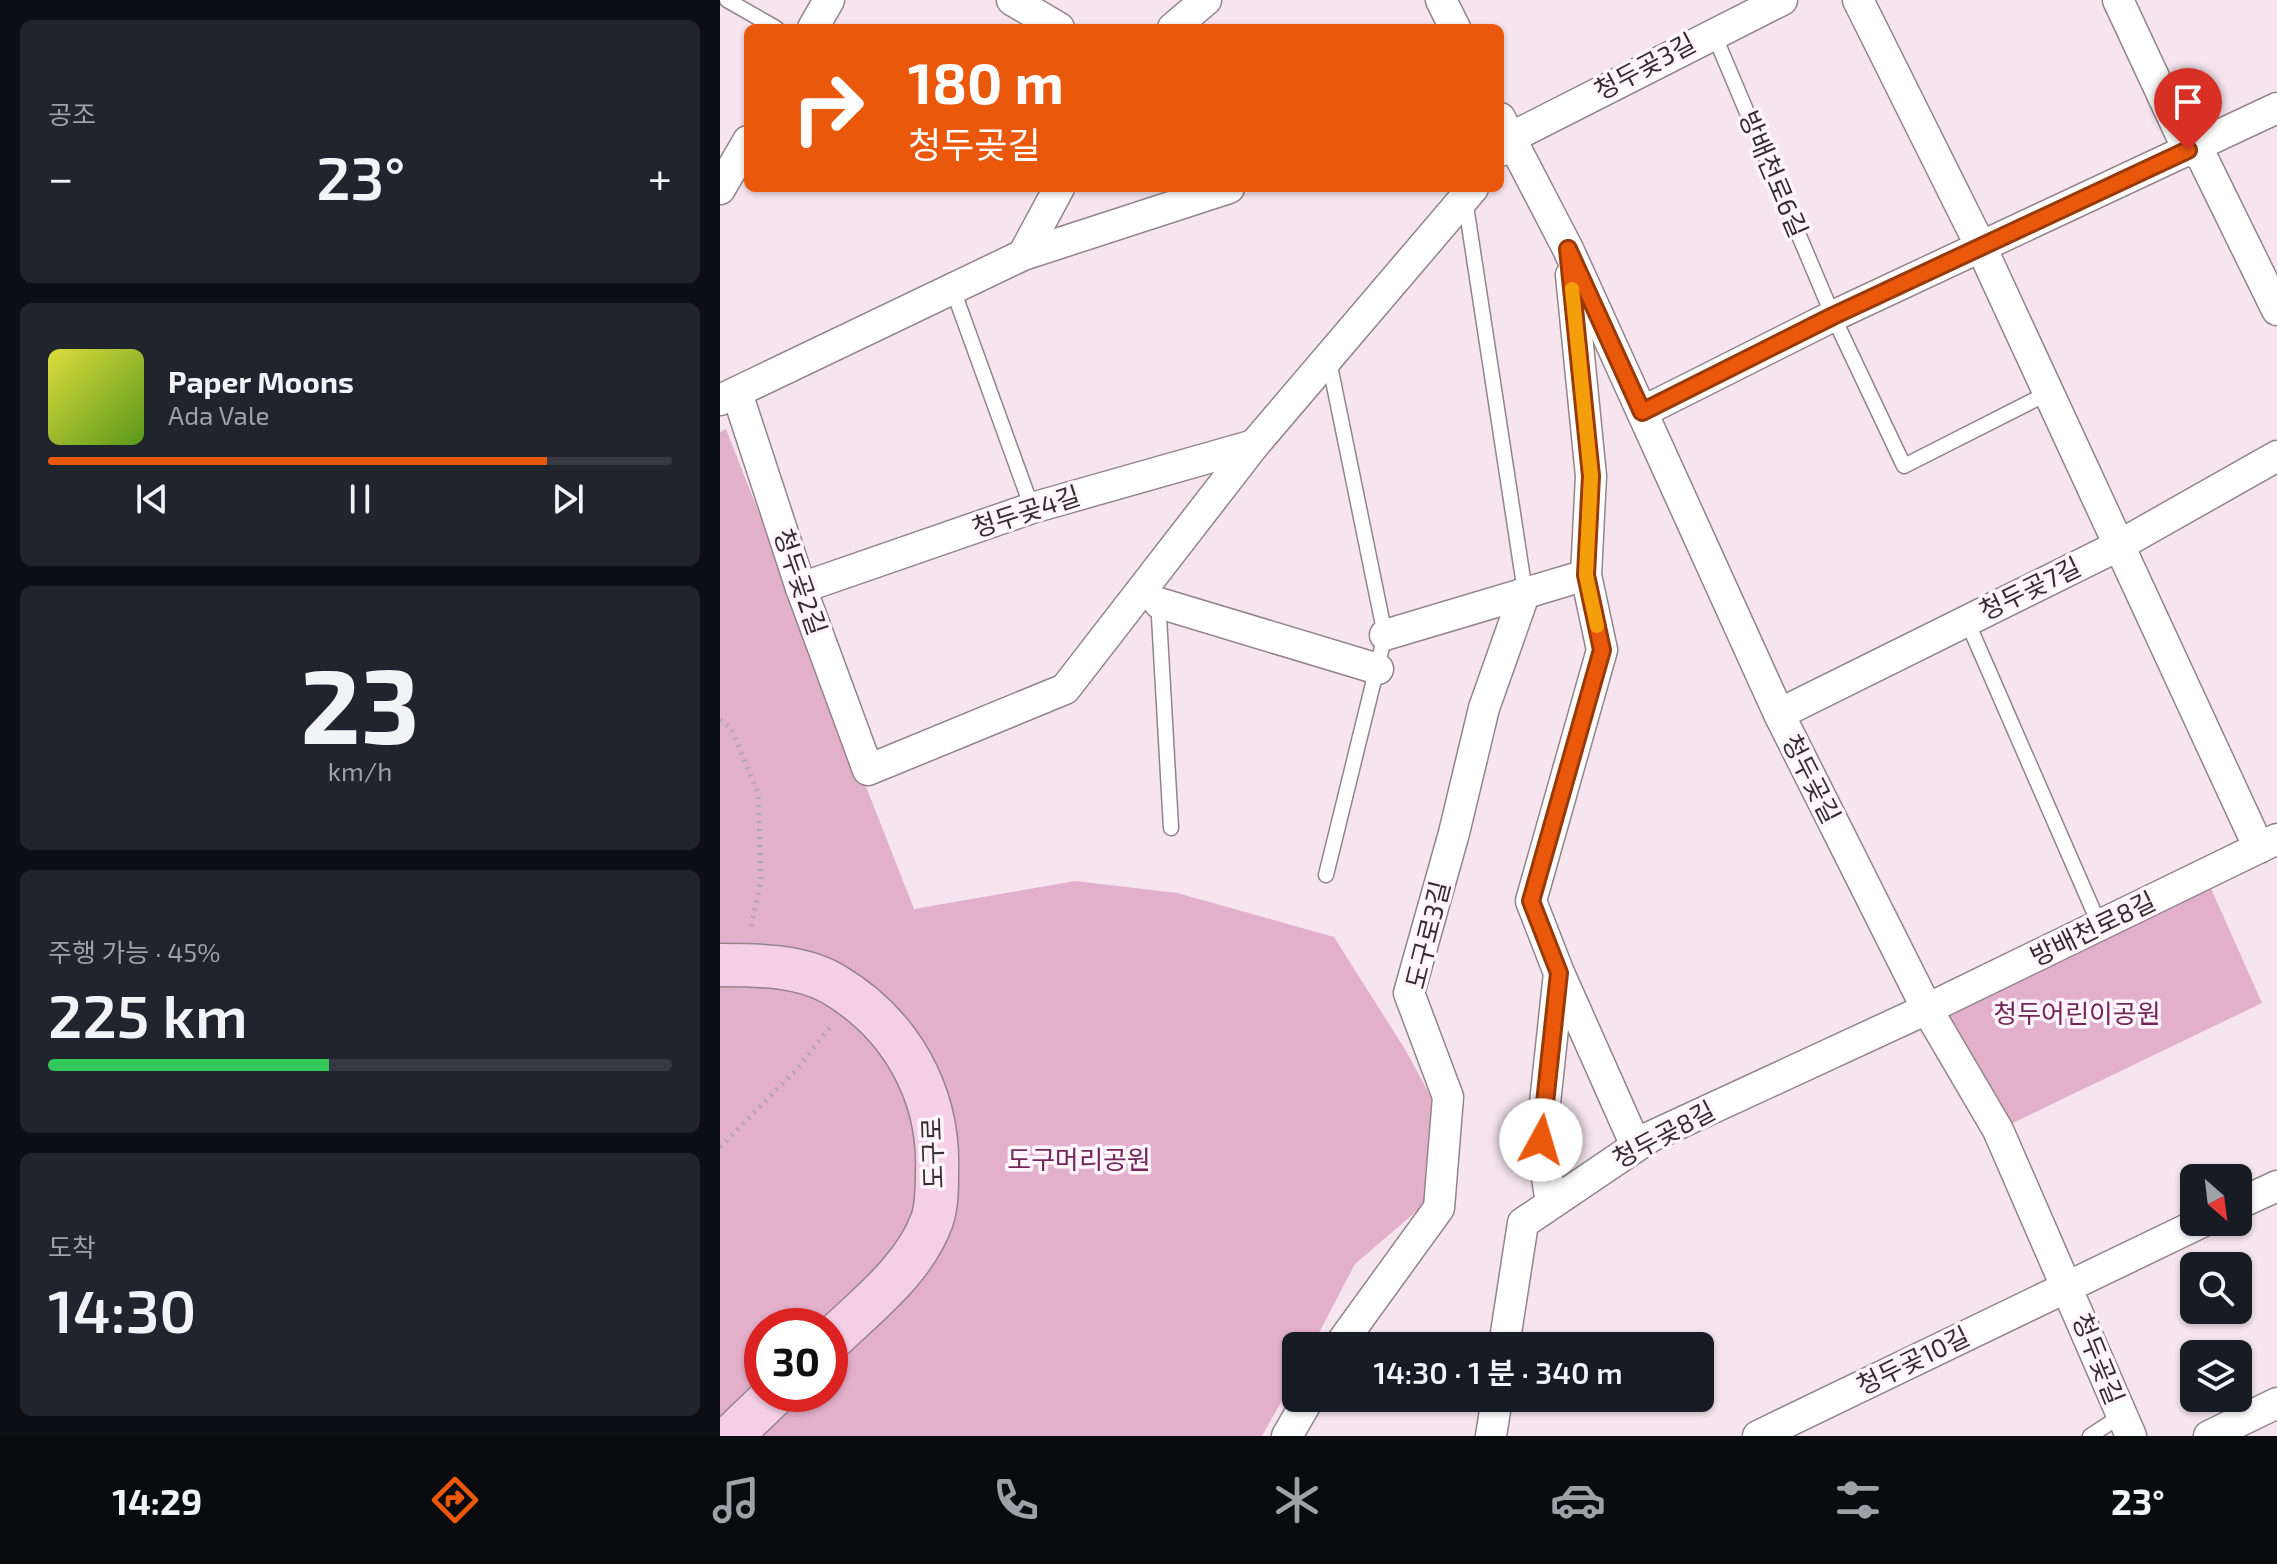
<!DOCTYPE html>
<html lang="ko">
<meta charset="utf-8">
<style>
:root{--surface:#171b24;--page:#20242c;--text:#f1f3f6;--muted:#9ea1a6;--line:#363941;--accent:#ea580c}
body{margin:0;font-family:"Exo 2","Noto Sans KR",sans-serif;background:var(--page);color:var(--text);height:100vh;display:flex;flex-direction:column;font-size:30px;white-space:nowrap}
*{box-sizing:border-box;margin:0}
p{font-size:26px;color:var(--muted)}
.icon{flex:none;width:44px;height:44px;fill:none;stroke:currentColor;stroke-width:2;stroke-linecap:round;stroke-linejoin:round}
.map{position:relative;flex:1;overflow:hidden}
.sheet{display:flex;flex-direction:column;gap:20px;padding:20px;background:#0d0f14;width:720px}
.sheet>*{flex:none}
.banner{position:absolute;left:24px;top:24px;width:760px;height:168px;border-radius:12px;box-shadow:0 2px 6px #0004;background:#ea580c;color:#fff;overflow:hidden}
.needle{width:52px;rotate:152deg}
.controls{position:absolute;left:1460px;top:1164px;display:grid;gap:16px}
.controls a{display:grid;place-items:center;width:72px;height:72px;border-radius:12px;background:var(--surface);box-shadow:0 2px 6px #0004;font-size:40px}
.speed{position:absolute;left:24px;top:1308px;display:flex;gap:16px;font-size:40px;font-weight:700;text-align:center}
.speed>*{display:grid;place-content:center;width:104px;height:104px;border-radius:50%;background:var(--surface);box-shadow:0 2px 6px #0004;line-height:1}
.speed .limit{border:12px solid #d22;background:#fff;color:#111}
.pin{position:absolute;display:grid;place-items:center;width:68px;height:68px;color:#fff;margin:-82px -34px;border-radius:50% 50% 50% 0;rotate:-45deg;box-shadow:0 0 8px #0007}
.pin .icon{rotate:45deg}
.me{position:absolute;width:88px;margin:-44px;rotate:6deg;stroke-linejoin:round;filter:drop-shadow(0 0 6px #0008)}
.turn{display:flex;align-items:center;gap:28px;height:168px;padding:0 32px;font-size:36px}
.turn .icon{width:104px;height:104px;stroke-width:2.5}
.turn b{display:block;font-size:56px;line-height:68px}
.big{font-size:60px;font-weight:600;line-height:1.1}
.sheet .widget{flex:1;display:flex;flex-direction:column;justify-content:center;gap:12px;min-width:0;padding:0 28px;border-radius:12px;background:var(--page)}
.sheet .dial{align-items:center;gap:0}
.dial b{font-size:104px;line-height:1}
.song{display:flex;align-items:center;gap:24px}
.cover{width:96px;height:96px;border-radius:12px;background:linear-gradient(135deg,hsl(60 70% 55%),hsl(90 70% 35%))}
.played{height:8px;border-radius:4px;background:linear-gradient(90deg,var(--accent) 80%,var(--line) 80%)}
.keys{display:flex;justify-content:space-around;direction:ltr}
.heat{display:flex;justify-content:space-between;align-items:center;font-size:44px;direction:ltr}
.charge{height:12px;border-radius:6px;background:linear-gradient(90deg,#34c759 45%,var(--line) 0)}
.trip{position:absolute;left:562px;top:1332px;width:432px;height:80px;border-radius:12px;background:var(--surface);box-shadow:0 2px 6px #0004;font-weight:600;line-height:80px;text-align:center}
.dock{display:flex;height:128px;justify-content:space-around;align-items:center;background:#090b0e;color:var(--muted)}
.dock .icon{width:56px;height:56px}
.dock .on{color:var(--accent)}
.dock b{font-size:36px;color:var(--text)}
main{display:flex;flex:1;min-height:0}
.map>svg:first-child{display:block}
.green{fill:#e3b0cb;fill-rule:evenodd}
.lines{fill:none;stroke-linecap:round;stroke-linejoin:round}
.lane-casing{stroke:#93848b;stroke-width:17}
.street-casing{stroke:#93848b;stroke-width:33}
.secondary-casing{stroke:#93848b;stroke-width:45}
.path{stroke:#b3a5ac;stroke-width:5;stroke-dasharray:2 6;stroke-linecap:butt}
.lane{stroke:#fff;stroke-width:14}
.street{stroke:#fff;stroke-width:30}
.secondary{stroke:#f4cfe6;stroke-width:42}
.route-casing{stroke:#983908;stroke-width:20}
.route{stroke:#ea580c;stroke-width:14}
.slow{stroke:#f59e0b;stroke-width:14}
.labels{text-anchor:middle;stroke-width:7;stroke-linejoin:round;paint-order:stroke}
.street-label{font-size:26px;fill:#342e31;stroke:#fff5fa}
.park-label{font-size:26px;fill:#742657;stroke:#fff5fa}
</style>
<main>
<section class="sheet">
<div class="widget"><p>공조</p>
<div class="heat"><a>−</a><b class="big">23°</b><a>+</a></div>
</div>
<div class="widget">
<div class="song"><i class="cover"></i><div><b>Paper Moons</b><p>Ada Vale</p></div></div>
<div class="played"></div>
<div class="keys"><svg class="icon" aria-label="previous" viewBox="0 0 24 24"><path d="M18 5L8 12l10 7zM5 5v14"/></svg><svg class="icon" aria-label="pause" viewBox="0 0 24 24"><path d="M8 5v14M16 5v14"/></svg><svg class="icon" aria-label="next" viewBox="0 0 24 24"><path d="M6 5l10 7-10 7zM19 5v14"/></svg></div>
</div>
<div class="widget dial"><b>23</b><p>km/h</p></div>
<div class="widget"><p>주행 가능 · 45%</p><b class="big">225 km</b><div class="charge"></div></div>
<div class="widget"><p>도착</p><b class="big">14:30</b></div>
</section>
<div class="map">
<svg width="1557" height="1436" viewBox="0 0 1557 1436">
<rect width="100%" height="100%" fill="#f6e5ee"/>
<!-- green -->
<g class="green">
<path d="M 6,429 L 194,909 L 355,881 L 457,893 L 614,937 L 686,1051 L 717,1108 L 712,1198 L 635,1264 L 592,1346 L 576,1346 L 576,1375 L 542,1436 L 0,1436 L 0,432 ZM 42,1326 L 110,1326 L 110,1394 L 42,1394 Z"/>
<path d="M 1485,875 L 1542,1003 L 1278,1130 L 1207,1009 Z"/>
</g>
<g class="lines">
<defs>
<g id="lane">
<path d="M 7,0 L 56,28"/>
<path d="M 993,32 L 1113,316 L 1184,466 L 1328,393"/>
<path d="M 745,199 L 805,592"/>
<path d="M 232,287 L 312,508"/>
<path d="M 438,599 L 451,828"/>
<path d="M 1247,621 L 1380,926"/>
<path d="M 606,875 L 665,635 L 609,361"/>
<path d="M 1370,1436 L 1402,1415"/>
</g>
<g id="street">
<path d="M 292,0 L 339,28"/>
<path d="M 721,0 L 735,28"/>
<path d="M 1138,0 L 1262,249 L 1539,848"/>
<path d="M 1398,0 L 1468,150 L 1481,155 L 1557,310"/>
<path d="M 93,28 L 109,0"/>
<path d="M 453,28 L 486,0"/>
<path d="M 780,118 L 848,249 L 1059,714 L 1207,1009 L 1278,1130 L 1411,1436"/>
<path d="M 780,151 L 790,138 L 1062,0"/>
<path d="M 0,189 L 28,141"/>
<path d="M 303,255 L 339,188"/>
<path d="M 17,393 L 81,588 L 148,770 L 345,689 L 534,445 L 753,188"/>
<path d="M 0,400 L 303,255 L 509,188"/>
<path d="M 922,412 L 1113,316 L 1557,108"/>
<path d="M 81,588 L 312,508 L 534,445"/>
<path d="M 439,603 L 658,669"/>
<path d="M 665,635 L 866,575"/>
<path d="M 1059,714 L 1398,546 L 1557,456"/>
<path d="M 840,975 L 916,1146"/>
<path d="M 831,1203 L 821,1140 L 839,973 L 811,901 L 882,650 L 866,575 L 871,476 L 851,275"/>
<path d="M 1518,1204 L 1557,1186"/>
<path d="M 619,1346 L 719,1208 L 728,1097 L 689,993 L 734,833 L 764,708 L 805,592"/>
<path d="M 784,1346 L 803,1223 L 930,1137 L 1207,1009 L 1557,839"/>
<path d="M 567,1436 L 589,1398"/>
<path d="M 771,1436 L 777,1398"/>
<path d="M 1038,1436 L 1482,1222"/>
<path d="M 1489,1436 L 1557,1403"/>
</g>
<g id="secondary">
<path d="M 0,965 C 37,965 81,965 113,984 C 181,1024 220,1094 217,1172 C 217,1187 217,1206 212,1220 C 194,1270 147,1305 110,1341"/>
<path d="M 11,1436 L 55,1394"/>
</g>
</defs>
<!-- lane casing -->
<use href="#lane" class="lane-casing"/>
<!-- street casing -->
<use href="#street" class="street-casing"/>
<!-- secondary casing -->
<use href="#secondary" class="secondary-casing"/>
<!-- path -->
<g class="path">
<path d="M 0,720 L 11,728 L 38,793 L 41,881 L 30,931"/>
<path d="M 0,1147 L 77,1069 L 110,1027"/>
</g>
<!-- lane -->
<use href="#lane" class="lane"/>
<!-- street -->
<use href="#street" class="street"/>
<!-- secondary -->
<use href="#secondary" class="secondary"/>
</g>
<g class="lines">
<defs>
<path id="route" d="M 821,1140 L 839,973 L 811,901 L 882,650 L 866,575 L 871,476 L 848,249 L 922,412 L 1113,316 L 1468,150"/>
</defs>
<!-- route casing -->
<use href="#route" class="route-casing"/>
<!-- route -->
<use href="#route" class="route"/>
<!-- slow -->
<path class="slow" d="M 852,289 L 871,476 L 866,575 L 877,626"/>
</g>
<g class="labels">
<!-- street labels -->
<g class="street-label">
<text transform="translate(925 67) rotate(-28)" y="9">청두곶3길</text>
<text transform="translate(1053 174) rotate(67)" y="9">방배천로6길</text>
<text transform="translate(306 512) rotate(-18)" y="9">청두곶4길</text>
<text transform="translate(80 582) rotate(71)" y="9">청두곶2길</text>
<text transform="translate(1310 589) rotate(-26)" y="9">청두곶7길</text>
<text transform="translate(1091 779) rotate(63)" y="9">청두곶길</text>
<text transform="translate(1373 929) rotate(-26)" y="9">방배천로8길</text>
<text transform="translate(708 935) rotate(-76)" y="9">도구로3길</text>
<text transform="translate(944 1135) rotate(-28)" y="9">청두곶8길</text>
<text transform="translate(213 1153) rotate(-92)" y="9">도구로</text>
<text transform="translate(1378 1359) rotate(68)" y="9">청두곶길</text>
<text transform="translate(1193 1361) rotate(-26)" y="9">청두곶10길</text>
</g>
<!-- park labels -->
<g class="park-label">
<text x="1357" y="1023">청두어린이공원</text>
<text x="359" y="1169">도구머리공원</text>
</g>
</g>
</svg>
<div class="controls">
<a><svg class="needle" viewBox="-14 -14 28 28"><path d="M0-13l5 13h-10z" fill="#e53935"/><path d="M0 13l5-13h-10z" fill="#9ea1a6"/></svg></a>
<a><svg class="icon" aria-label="search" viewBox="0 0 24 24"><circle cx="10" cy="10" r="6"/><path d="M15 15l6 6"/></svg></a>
<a><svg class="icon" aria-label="layers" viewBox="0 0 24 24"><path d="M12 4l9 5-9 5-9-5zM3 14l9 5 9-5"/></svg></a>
</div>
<div class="speed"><div class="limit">30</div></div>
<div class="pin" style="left:1468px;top:150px;background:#d93025"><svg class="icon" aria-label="arrive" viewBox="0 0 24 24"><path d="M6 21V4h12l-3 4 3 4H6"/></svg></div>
<svg class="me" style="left:821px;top:1140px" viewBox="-20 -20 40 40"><circle r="19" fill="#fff"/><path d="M0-13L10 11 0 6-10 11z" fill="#ea580c"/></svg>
<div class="trip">14:30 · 1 분 · 340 m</div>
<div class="banner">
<div class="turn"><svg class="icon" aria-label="right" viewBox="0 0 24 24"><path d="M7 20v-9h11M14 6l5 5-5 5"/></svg><div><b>180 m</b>청두곶길</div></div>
</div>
</div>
</main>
<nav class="dock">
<b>14:29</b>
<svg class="icon on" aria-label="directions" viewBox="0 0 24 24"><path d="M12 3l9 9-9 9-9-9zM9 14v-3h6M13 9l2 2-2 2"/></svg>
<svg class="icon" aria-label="music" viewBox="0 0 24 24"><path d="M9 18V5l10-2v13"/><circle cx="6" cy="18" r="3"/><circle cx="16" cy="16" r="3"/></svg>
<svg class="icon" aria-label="phone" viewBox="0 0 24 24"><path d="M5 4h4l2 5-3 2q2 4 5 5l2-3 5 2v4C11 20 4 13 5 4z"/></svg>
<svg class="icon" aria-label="climate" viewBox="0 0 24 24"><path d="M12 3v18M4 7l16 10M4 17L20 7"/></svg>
<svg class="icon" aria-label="car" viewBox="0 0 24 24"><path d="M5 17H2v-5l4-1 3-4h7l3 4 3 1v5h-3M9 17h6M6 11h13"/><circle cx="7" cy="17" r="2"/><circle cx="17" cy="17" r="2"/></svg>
<svg class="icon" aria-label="filters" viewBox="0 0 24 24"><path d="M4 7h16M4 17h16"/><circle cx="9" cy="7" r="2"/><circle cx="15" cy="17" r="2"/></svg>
<b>23°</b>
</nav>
